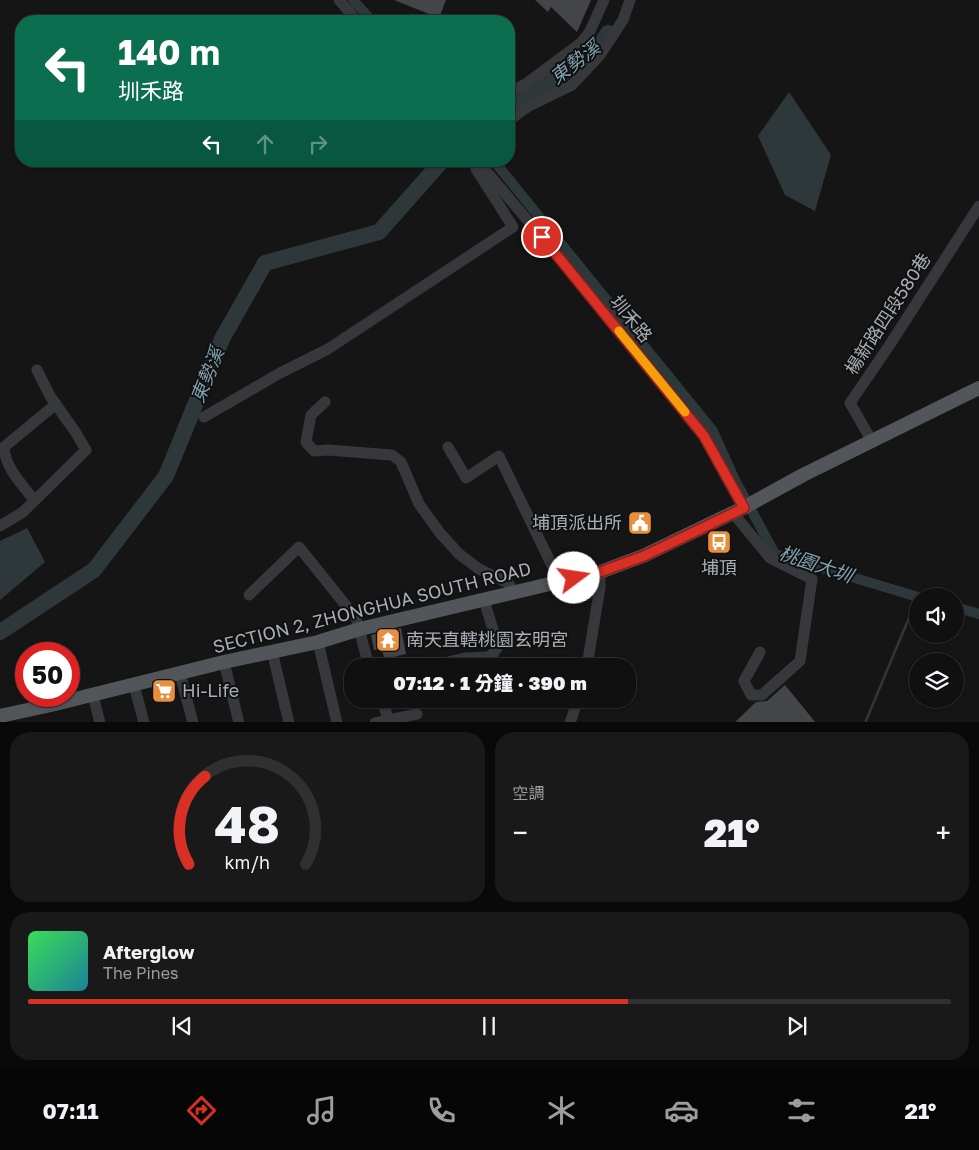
<!DOCTYPE html>
<html lang="zh-TW">
<meta charset="utf-8">
<style>
:root{--surface:#101010;--page:#191919;--text:#f1f3f6;--muted:#9c9d9f;--line:#303030;--accent:#d93025}
body{margin:0;font-family:"Golos Text","Noto Sans TC",sans-serif;background:var(--page);color:var(--text);height:100vh;display:flex;flex-direction:column;font-size:19px;white-space:nowrap}
*{box-sizing:border-box;margin:0}
p{font-size:16px;color:var(--muted)}
.icon{flex:none;width:28px;height:28px;fill:none;stroke:currentColor;stroke-width:2;stroke-linecap:round;stroke-linejoin:round}
.map{position:relative;height:722px;overflow:hidden}
.panel{display:flex;flex-direction:column;gap:10px;padding:10px;background:#090909;flex:1}
.panel>*{flex:none}
.banner{position:absolute;left:15px;top:15px;width:500px;height:152px;border-radius:20px;box-shadow:0 1px 4px #0004,0 0 0 1px var(--line);background:#0b6e4f;color:#fff;overflow:hidden}
.tools{position:absolute;left:909px;top:588px;display:grid;gap:10px}
.tools a{display:grid;place-items:center;width:55px;height:55px;border-radius:50%;background:var(--surface);box-shadow:0 1px 4px #0004,0 0 0 1px var(--line);font-size:25px}
.speed{position:absolute;left:15px;top:642px;display:flex;gap:10px;font-size:25px;font-weight:700;text-align:center}
.speed>*{display:grid;place-content:center;width:65px;height:65px;border-radius:50%;background:var(--surface);box-shadow:0 1px 4px #0004,0 0 0 1px var(--line);line-height:1}
.speed .limit{border:8px solid #d22;background:#fff;color:#111}
.pin{position:absolute;display:grid;place-items:center;width:42px;height:42px;color:#fff;margin:-21px;border:2px solid #fff;border-radius:50%;box-shadow:0 1px 5px #0007}
.me{position:absolute;width:55px;margin:-28px;rotate:76deg;stroke-linejoin:round;filter:drop-shadow(0 0 4px #0008)}
.turn{display:flex;align-items:center;gap:18px;height:105px;padding:0 20px;font-size:22px}
.turn .icon{width:65px;height:65px;stroke-width:2.5}
.turn b{display:block;font-size:35px;line-height:42px}
.lanes{display:flex;align-items:center;height:48px;padding:0 20px;background:#0003;justify-content:center;gap:25px;direction:ltr}
.lanes .off{opacity:.35}
.big{font-size:38px;font-weight:800;line-height:1.1}
.panel .widget{flex:1;display:flex;flex-direction:column;justify-content:center;gap:8px;min-width:0;padding:0 18px;border-radius:20px;background:var(--page)}
.panel .dial{align-items:center;gap:0}
.dial svg{height:130px;overflow:visible;fill:none;stroke:var(--line);stroke-width:7;stroke-linecap:round;text-anchor:middle}
.dial text{fill:var(--text);stroke:none}
.song{display:flex;align-items:center;gap:15px}
.cover{width:60px;height:60px;border-radius:8px;background:linear-gradient(135deg,hsl(130 70% 55%),hsl(190 70% 35%))}
.played{height:5px;border-radius:2px;background:linear-gradient(90deg,var(--accent) 65%,var(--line) 65%)}
.keys{display:flex;justify-content:space-around;direction:ltr}
.heat{display:flex;justify-content:space-between;align-items:center;font-size:28px;direction:ltr}
.panel .tiles{flex:1;display:grid;gap:10px;grid-template-columns:1fr 1fr}
.widget:last-child{grid-column:span 2}
.trip{position:absolute;left:344px;top:658px;width:292px;height:50px;border-radius:20px;background:var(--surface);box-shadow:0 1px 4px #0004,0 0 0 1px var(--line);font-weight:800;line-height:50px;text-align:center}
.dock{display:flex;height:80px;justify-content:space-around;align-items:center;background:#060606;color:var(--muted)}
.dock .icon{width:35px;height:35px}
.dock .selected{color:var(--accent)}
.dock b{font-size:22px;color:var(--text)}
.map>svg:first-child{display:block}
.water{fill:#2e383b}
.lines{fill:none;stroke-linecap:round;stroke-linejoin:round}
.stream{stroke:#2e383b;stroke-width:2.5}
.canal{stroke:#2e383b;stroke-width:10}
.river{stroke:#2e383b;stroke-width:16}
.building{fill:#444549}
.minor{stroke:#36383b;stroke-width:11}
.major{stroke:#52555a;stroke-width:14}
.route-casing{stroke:#8d1f18;stroke-width:12}
.route{stroke:#d93025;stroke-width:9}
.slow{stroke:#f59e0b;stroke-width:9}
.labels{text-anchor:middle;stroke-width:4;stroke-linejoin:round;paint-order:stroke}
.street-label{font-size:18px;fill:#a7aeb6;stroke:#101011}
.poi-label{font-size:18px;fill:#a7aeb6;stroke:#101011;text-anchor:start}
.water-label{font-size:19px;font-style:italic;fill:#80a1af;stroke:#101011}
</style>
<div class="map">
<svg width="979" height="723" viewBox="0 0 979 723">
<rect width="100%" height="100%" fill="#151516"/>
<!-- water -->
<g class="water">
<path d="M 789,92 L 831,155 L 815,211 L 785,195 L 758,136 Z"/>
<path d="M 27,528 L 45,562 L 0,600 L 0,541 Z"/>
</g>
<g class="lines">
<!-- stream -->
<g class="stream">
<path d="M 917,600 L 918,597"/>
<path d="M 865,723 L 914,606"/>
</g>
<!-- canal -->
<g class="canal">
<path d="M 353,0 L 372,21"/>
<path d="M 494,161 L 713,431 L 734,478 L 775,554 L 918,597"/>
<path d="M 955,607 L 979,614"/>
</g>
<!-- river -->
<g class="river">
<path d="M 509,110 L 597,50 L 608,33"/>
<path d="M 0,632 L 94,570 L 166,476 L 222,339 L 265,263 L 379,232 L 442,161"/>
</g>
</g>
<!-- building -->
<g class="building">
<path d="M 394,0 L 446,0 L 439,18 Z"/>
<path d="M 535,0 L 591,0 L 577,32 L 551,7 L 548,12 Z"/>
<path d="M 401,628 L 406,654 L 385,659 L 381,649 L 374,650 L 371,635 Z"/>
<path d="M 785,685 L 816,723 L 734,723 L 756,702 L 767,701 Z"/>
</g>
<g class="lines">
<!-- minor -->
<g class="minor">
<path d="M 339,0 L 357,21"/>
<path d="M 509,93 L 527,83 L 581,43 L 590,31 L 604,0"/>
<path d="M 509,120 L 529,106 L 572,85 L 600,55 L 623,20 L 630,0"/>
<path d="M 481,165 L 567,267 L 704,436 L 743,508"/>
<path d="M 325,402 L 311,415 L 306,442 L 314,451 L 328,450 L 392,455 L 401,462 L 419,504 L 440,533 L 459,554 L 479,569 L 508,583 L 515,593"/>
<path d="M 204,417 L 280,373 L 328,349 L 513,227 L 476,169 L 475,161"/>
<path d="M 872,441 L 850,403 L 889,346 L 979,206"/>
<path d="M 448,447 L 466,478 L 499,456 L 560,582"/>
<path d="M 34,500 C 22,484 5,468 4,447 L 56,404"/>
<path d="M 733,513 L 770,558 L 812,579 L 800,661 L 762,695 L 751,695 L 744,681 L 760,652"/>
<path d="M 0,526 L 23,512 L 86,450 L 76,433 L 50,396 L 37,370"/>
<path d="M 249,595 L 299,547 L 356,618 L 369,666"/>
<path d="M 318,642 L 337,723"/>
<path d="M 272,651 L 289,723"/>
<path d="M 224,662 L 239,723"/>
<path d="M 431,666 L 465,658 L 488,657 L 494,653 L 498,646 L 484,600"/>
<path d="M 587,666 L 600,587 L 600,572"/>
<path d="M 180,674 L 193,723"/>
<path d="M 134,685 L 144,723"/>
<path d="M 93,695 L 100,723"/>
<path d="M 381,699 L 390,723"/>
<path d="M 375,723 L 417,714"/>
<path d="M 570,723 L 578,699"/>
</g>
<!-- major -->
<path class="major" d="M 0,716 L 51,705 L 224,662 L 318,642 L 360,629 L 600,572 L 643,556 L 743,508 L 803,475 L 979,388"/>
</g>
<g class="lines">
<defs>
<path id="route" d="M 542,237 L 704,436 L 744,508 L 644,556 L 600,572 L 574,578"/>
</defs>
<!-- route casing -->
<use href="#route" class="route-casing"/>
<!-- route -->
<use href="#route" class="route"/>
<!-- slow -->
<path class="slow" d="M 619,331 L 685,412"/>
</g>
<!-- icons -->
<defs>
<symbol id="civic-square" viewBox="-11 -11 22 22"><rect x="-9" y="-9" width="18" height="18" rx="4" fill="#e78f3c" stroke="#101011"/><path d="M-.6-6.5H3V-4.5H.6V-3L4-1V1h2V6H-6V1h2V-1L-.6-3ZM-1.2 2.5V6h2.4V2.5Z" fill="#fff"/></symbol>
<symbol id="bus-square" viewBox="-11 -11 22 22"><rect x="-9" y="-9" width="18" height="18" rx="4" fill="#e78f3c" stroke="#101011"/><path d="M-5-6H5V4H4V6H2V4H-2V6H-4V4H-5ZM-3.5-4V0h7V-4ZM-3.5 1.2v1.5H-2V1.2ZM2 1.2v1.5H3.5V1.2Z" fill="#fff"/></symbol>
<symbol id="temple-square" viewBox="-11 -11 22 22"><rect x="-9" y="-9" width="18" height="18" rx="4" fill="#e78f3c" stroke="#101011"/><path d="M0-6L5-2H3V0L6.5 2.5H4V6H1.5V3h-3V6H-4V2.5H-6.5L-3 0V-2H-5Z" fill="#fff"/></symbol>
<symbol id="supermarket-square" viewBox="-11 -11 22 22"><rect x="-9" y="-9" width="18" height="18" rx="4" fill="#e78f3c" stroke="#101011"/><path d="M-6-5.5h2.5l.6 2H6L4.5 2H-2.5L-4.4-4H-6ZM-1.5 3.2a1.3 1.3 0 1 0 .1 0ZM3 3.2a1.3 1.3 0 1 0 .1 0Z" fill="#fff"/></symbol>
</defs>
<g fill-rule="evenodd">
<use href="#civic-square" x="626" y="509" width="28" height="28"/>
<use href="#bus-square" x="705" y="528" width="28" height="28"/>
<use href="#temple-square" x="374" y="626" width="28" height="28"/>
<use href="#supermarket-square" x="150" y="677" width="28" height="28"/>
</g>
<g class="labels">
<!-- street labels -->
<g class="street-label">
<text transform="translate(888 314) rotate(-57)" y="6">楊新路四段580巷</text>
<text transform="translate(631 319) rotate(51)" y="6">圳禾路</text>
<text transform="translate(372 608) rotate(-14)" y="6">SECTION 2, ZHONGHUA SOUTH ROAD</text>
</g>
<!-- poi labels -->
<g class="poi-label">
<text x="622" y="529" text-anchor="end">埔頂派出所</text>
<text x="719" y="574" text-anchor="middle">埔頂</text>
<text x="406" y="646">南天直轄桃園玄明宮</text>
<text x="182" y="697">Hi-Life</text>
</g>
<!-- water labels -->
<g class="water-label">
<text transform="translate(575 62) rotate(-38)" y="7">東勢溪</text>
<text transform="translate(207 375) rotate(-68)" y="7">東勢溪</text>
<text transform="translate(816 564) rotate(19)" y="7">桃園大圳</text>
</g>
</g>
</svg>
<div class="tools">
<a><svg class="icon" aria-label="sound" viewBox="0 0 24 24"><path d="M4 9h4l5-4v14l-5-4H4zM17 9q2 3 0 6"/></svg></a>
<a><svg class="icon" aria-label="layers" viewBox="0 0 24 24"><path d="M12 4l9 5-9 5-9-5zM3 14l9 5 9-5"/></svg></a>
</div>
<div class="speed"><div class="limit">50</div></div>
<div class="pin" style="left:542px;top:237px;background:#d93025"><svg class="icon" aria-label="arrive" viewBox="0 0 24 24"><path d="M6 21V4h12l-3 4 3 4H6"/></svg></div>
<svg class="me" style="left:574px;top:578px" viewBox="-20 -20 40 40"><circle r="19" fill="#fff"/><path d="M0-13L10 11 0 6-10 11z" fill="#d93025"/></svg>
<div class="trip">07:12 · 1 分鐘 · 390 m</div>
<div class="banner">
<div class="turn"><svg class="icon" aria-label="left" viewBox="0 0 24 24"><path d="M17 20v-9H6M10 6l-5 5 5 5"/></svg><div><b>140 m</b>圳禾路</div></div>
<div class="lanes"><svg class="icon" aria-label="left" viewBox="0 0 24 24"><path d="M17 20v-9H6M10 6l-5 5 5 5"/></svg><svg class="icon off" aria-label="ahead" viewBox="0 0 24 24"><path d="M12 20V5M6 11l6-6 6 6"/></svg><svg class="icon off" aria-label="right" viewBox="0 0 24 24"><path d="M7 20v-9h11M14 6l5 5-5 5"/></svg></div>
</div>
</div>
<section class="panel">
<div class="tiles">
<div class="widget dial"><svg viewBox="0 0 100 80">
<path d="M14 69A42 42 0 1 1 86 69"/>
<path d="M14 69A42 42 0 0 1 24 15" stroke="#d93025"/>
<text x="50" y="56" font-size="32" font-weight="700">48</text>
<text x="50" y="72" font-size="11">km/h</text>
</svg></div>
<div class="widget"><p>空調</p>
<div class="heat"><a>−</a><b class="big">21°</b><a>+</a></div>
</div>
<div class="widget">
<div class="song"><i class="cover"></i><div><b>Afterglow</b><p>The Pines</p></div></div>
<div class="played"></div>
<div class="keys"><svg class="icon" aria-label="previous" viewBox="0 0 24 24"><path d="M18 5L8 12l10 7zM5 5v14"/></svg><svg class="icon" aria-label="pause" viewBox="0 0 24 24"><path d="M8 5v14M16 5v14"/></svg><svg class="icon" aria-label="next" viewBox="0 0 24 24"><path d="M6 5l10 7-10 7zM19 5v14"/></svg></div>
</div>
</div>
</section>
<nav class="dock">
<b>07:11</b>
<svg class="icon selected" aria-label="directions" viewBox="0 0 24 24"><path d="M12 3l9 9-9 9-9-9zM9 14v-3h6M13 9l2 2-2 2"/></svg>
<svg class="icon" aria-label="music" viewBox="0 0 24 24"><path d="M9 18V5l10-2v13"/><circle cx="6" cy="18" r="3"/><circle cx="16" cy="16" r="3"/></svg>
<svg class="icon" aria-label="phone" viewBox="0 0 24 24"><path d="M5 4h4l2 5-3 2q2 4 5 5l2-3 5 2v4C11 20 4 13 5 4z"/></svg>
<svg class="icon" aria-label="climate" viewBox="0 0 24 24"><path d="M12 3v18M4 7l16 10M4 17L20 7"/></svg>
<svg class="icon" aria-label="car" viewBox="0 0 24 24"><path d="M5 17H2v-5l4-1 3-4h7l3 4 3 1v5h-3M9 17h6M6 11h13"/><circle cx="7" cy="17" r="2"/><circle cx="17" cy="17" r="2"/></svg>
<svg class="icon" aria-label="filters" viewBox="0 0 24 24"><path d="M4 7h16M4 17h16"/><circle cx="9" cy="7" r="2"/><circle cx="15" cy="17" r="2"/></svg>
<b>21°</b>
</nav>
